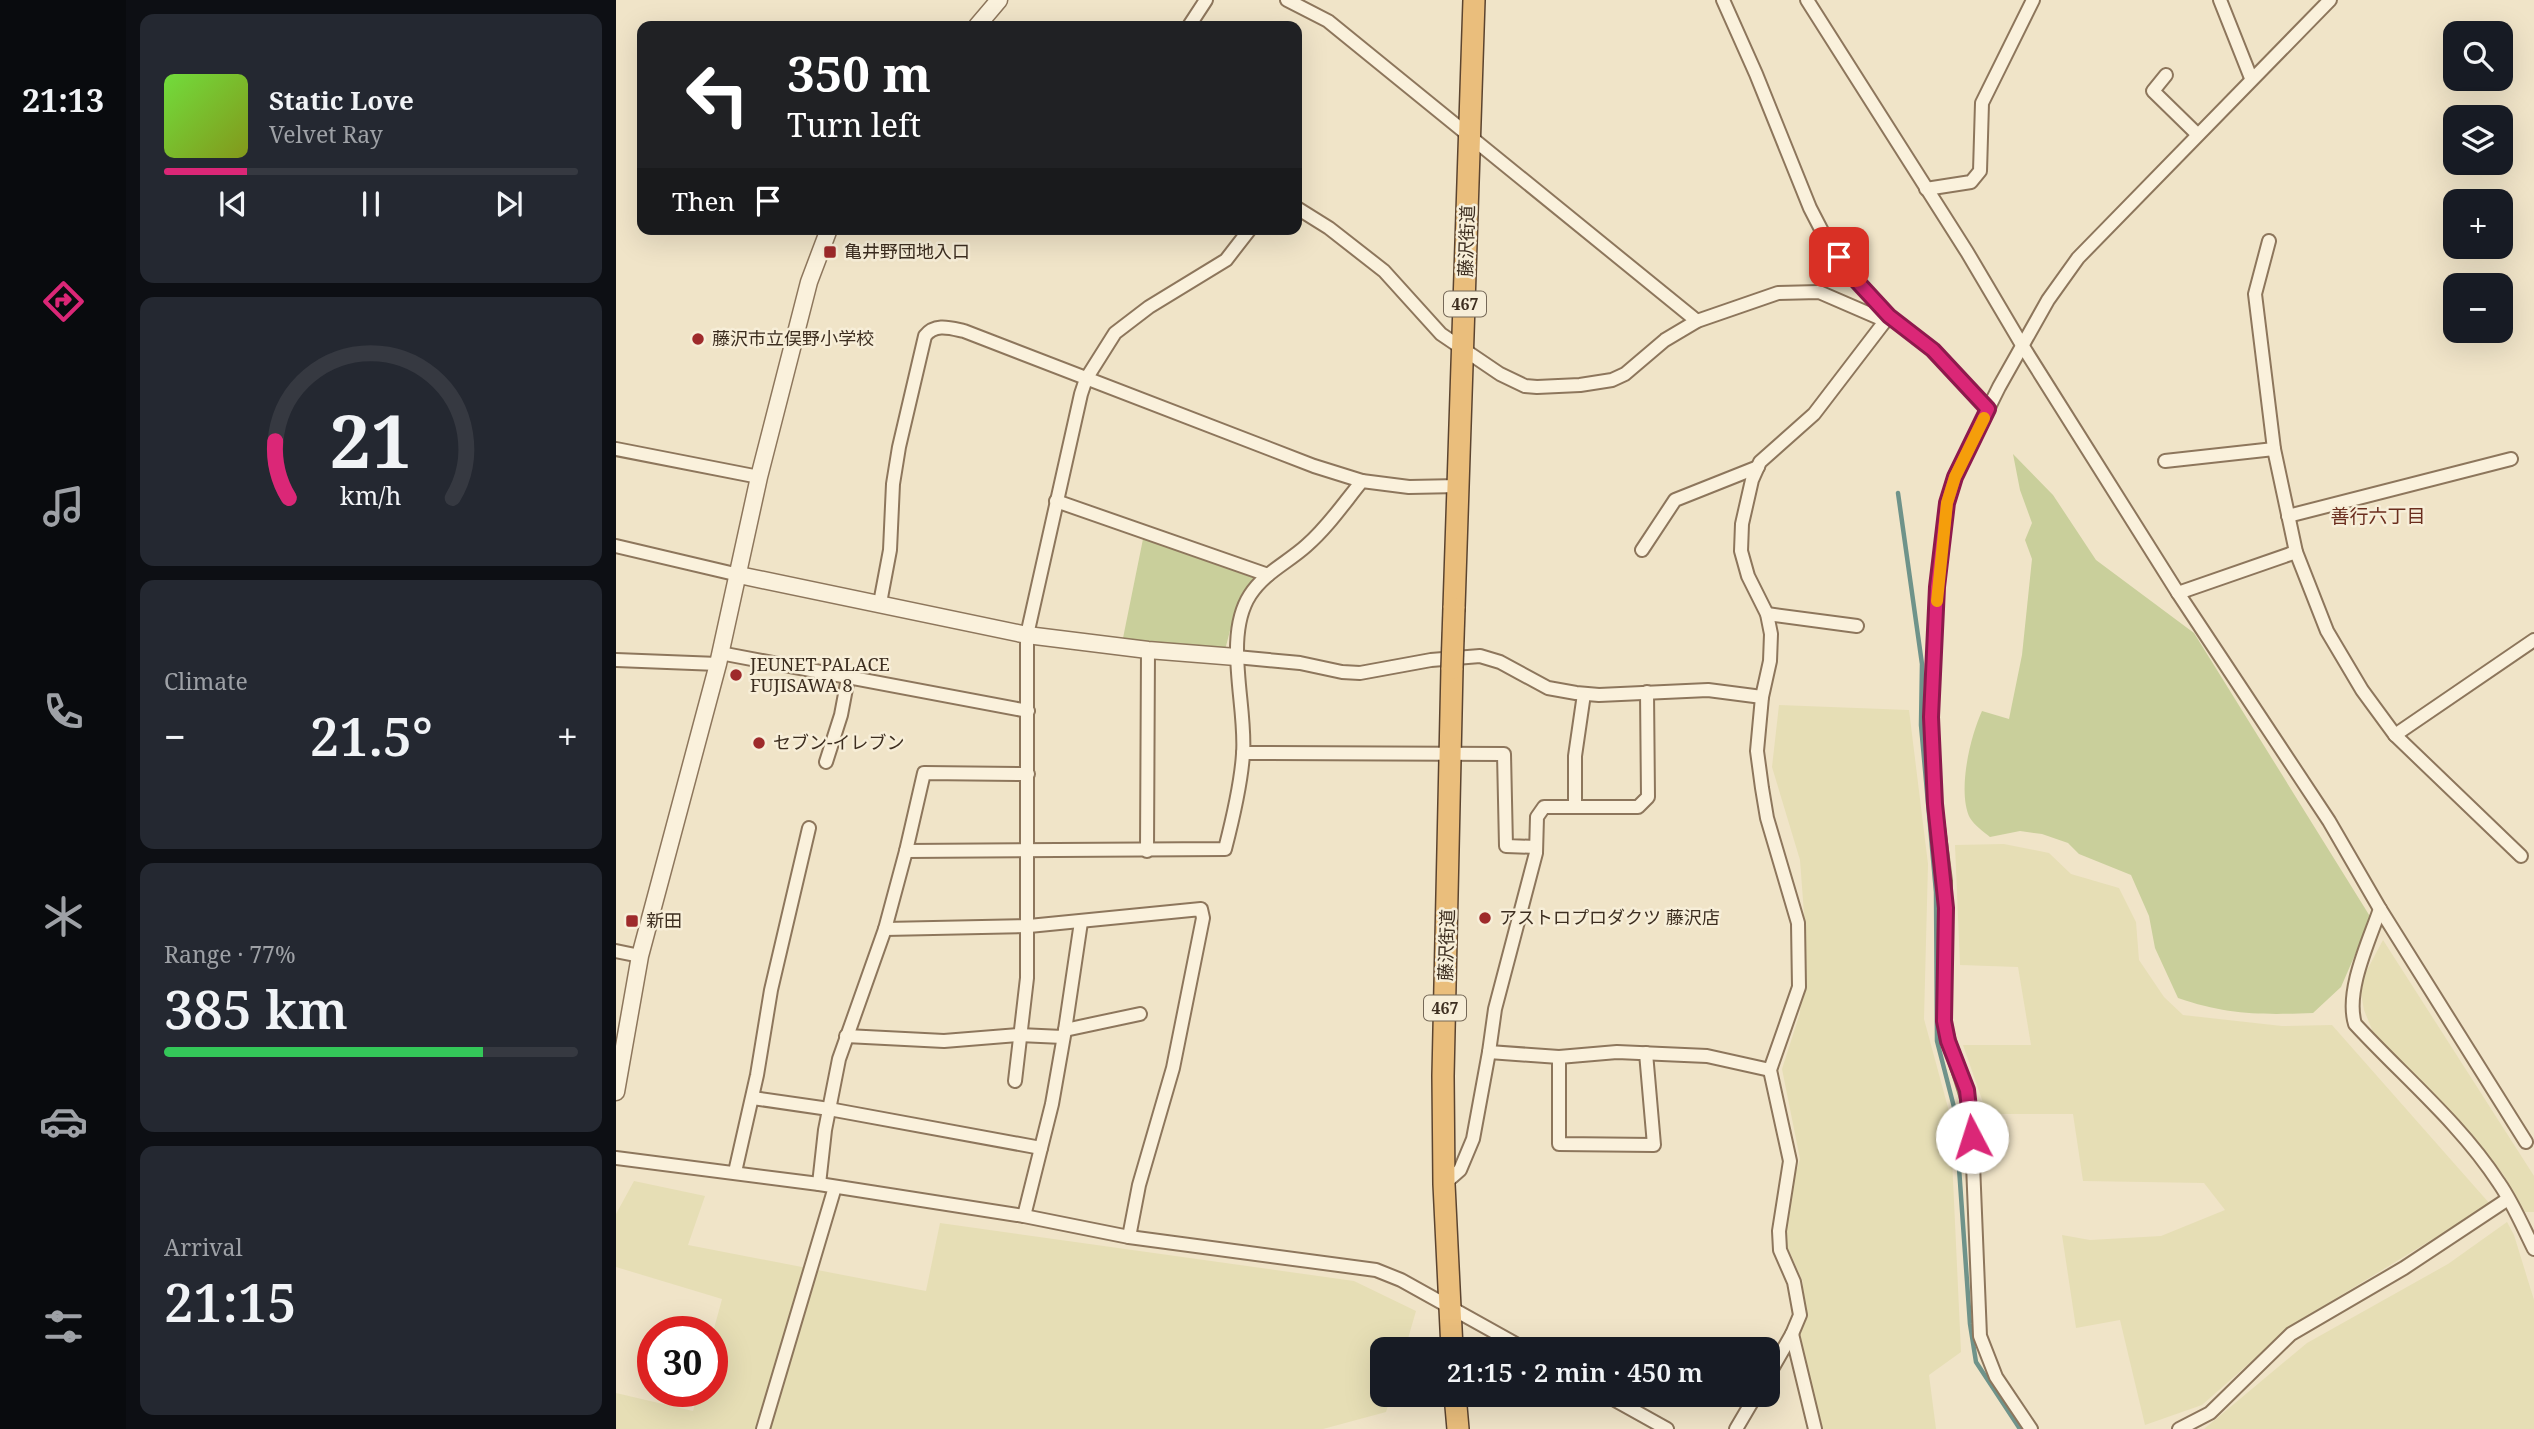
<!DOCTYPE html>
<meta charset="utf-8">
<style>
:root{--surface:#171b24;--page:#242831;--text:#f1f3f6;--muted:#9ea1a6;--line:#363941;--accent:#db2777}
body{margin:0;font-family:"Noto Serif","Noto Sans JP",serif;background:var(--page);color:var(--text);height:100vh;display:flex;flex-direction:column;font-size:26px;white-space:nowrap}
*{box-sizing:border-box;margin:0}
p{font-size:23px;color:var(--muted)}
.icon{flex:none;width:38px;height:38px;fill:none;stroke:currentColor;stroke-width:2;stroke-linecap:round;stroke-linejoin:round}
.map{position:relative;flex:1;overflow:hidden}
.panel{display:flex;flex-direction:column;gap:14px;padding:14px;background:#0d0f14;width:490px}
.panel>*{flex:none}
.hud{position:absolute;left:21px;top:21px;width:665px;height:214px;border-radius:14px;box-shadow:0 7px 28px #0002;background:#202124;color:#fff;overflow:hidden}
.tools{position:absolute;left:1827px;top:21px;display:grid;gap:14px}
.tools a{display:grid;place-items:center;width:70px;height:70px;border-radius:14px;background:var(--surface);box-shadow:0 7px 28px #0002;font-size:35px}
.speed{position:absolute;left:21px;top:1316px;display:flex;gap:14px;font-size:35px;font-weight:700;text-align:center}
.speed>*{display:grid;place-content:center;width:91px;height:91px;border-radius:50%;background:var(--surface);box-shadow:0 7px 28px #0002;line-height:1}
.speed .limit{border:10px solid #d22;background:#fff;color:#111}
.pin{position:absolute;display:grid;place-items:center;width:60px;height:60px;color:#fff;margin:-30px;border-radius:14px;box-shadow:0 4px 10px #0006}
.me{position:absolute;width:77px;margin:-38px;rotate:355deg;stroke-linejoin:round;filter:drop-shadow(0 0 5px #0008)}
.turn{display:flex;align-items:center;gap:24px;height:147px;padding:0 35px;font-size:32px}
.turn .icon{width:91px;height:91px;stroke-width:2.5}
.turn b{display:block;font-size:49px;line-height:60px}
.then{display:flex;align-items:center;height:66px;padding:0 35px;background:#0003;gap:14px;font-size:26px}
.big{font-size:52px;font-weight:600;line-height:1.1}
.panel .card{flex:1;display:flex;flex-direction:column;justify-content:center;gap:10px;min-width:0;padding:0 24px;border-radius:14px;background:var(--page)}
.panel .dial{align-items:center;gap:0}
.dial svg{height:182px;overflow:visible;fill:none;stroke:var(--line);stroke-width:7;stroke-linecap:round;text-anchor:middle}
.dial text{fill:var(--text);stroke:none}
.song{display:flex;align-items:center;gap:21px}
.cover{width:84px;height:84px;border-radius:10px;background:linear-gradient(135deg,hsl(100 70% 55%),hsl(70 70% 35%))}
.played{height:7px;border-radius:4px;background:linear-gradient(90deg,var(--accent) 20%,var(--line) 20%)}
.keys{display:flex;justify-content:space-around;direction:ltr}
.heat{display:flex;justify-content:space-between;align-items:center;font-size:38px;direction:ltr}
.charge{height:10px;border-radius:5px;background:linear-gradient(90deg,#34c759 77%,var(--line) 0)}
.trip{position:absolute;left:754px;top:1337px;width:410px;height:70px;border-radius:14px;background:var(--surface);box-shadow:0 7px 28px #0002;font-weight:600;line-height:70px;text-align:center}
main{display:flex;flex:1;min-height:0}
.tab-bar{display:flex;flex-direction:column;width:126px;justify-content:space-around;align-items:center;background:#090b0e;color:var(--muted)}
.tab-bar .icon{width:49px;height:49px}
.tab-bar .selected{color:var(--accent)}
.tab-bar b{font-size:32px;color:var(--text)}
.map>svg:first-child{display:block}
.farmland{fill:#e6deb5}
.green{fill:#c9cf9b}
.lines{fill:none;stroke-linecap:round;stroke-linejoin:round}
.stream{stroke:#6f938a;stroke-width:4.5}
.minor-casing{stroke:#8d765c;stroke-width:16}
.tertiary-casing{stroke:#8d765c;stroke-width:19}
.trunk-casing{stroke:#5b4430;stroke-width:24}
.minor{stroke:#faf1dc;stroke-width:12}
.tertiary{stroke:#faf1dc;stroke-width:16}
.trunk{stroke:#eabe7c;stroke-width:21}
.trunk-bridge-casing{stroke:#5b4430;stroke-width:24;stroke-linecap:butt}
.trunk-bridge{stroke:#eabe7c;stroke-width:21}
.route-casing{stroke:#8e194d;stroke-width:18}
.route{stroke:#db2777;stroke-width:12}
.slow{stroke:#f59e0b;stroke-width:12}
.poi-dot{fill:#9e2a2b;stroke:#f7eed8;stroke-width:2.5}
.labels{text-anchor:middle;stroke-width:5;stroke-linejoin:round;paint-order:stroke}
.shield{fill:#f7eed8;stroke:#756857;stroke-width:2}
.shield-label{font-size:16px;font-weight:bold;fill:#3d2e20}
.street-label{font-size:18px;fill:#3d2e20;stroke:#f7eed8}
.poi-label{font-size:18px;fill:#3d2e20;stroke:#f7eed8;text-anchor:start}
.neighbourhood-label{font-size:19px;fill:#6b2e1e;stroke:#f7eed8}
</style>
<main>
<nav class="tab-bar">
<b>21:13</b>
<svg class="icon selected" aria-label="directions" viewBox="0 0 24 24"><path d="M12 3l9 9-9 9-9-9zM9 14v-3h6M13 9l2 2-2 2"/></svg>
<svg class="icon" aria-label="music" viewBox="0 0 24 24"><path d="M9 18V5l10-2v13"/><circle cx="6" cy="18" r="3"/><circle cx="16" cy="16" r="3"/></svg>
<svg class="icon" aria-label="phone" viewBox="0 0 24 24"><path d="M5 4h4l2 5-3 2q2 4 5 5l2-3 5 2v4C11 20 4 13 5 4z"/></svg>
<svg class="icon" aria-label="climate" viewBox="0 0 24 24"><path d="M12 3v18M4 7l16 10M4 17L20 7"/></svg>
<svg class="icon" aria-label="car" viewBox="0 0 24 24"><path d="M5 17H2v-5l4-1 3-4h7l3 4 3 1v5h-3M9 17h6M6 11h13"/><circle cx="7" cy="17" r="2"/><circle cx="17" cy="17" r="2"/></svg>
<svg class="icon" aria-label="filters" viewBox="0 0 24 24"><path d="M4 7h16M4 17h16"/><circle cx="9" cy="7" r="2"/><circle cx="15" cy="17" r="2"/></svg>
</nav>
<section class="panel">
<div class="card">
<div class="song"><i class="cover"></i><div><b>Static Love</b><p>Velvet Ray</p></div></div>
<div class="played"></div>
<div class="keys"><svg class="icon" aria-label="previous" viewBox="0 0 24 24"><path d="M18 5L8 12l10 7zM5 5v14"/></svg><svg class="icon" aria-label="pause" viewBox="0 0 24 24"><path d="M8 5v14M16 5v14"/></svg><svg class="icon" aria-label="next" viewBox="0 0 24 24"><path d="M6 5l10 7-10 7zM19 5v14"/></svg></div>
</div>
<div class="card dial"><svg viewBox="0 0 100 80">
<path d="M14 69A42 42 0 1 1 86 69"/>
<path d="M14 69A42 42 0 0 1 8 44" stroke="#db2777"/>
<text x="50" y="56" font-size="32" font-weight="700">21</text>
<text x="50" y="72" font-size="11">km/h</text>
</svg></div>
<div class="card"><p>Climate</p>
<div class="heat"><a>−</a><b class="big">21.5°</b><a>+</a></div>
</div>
<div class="card"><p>Range · 77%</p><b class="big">385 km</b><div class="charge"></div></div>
<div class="card"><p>Arrival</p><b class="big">21:15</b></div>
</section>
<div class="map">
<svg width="1918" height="1429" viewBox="0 0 1918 1429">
<rect width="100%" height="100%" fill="#f0e4c8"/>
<!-- farmland -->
<g class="farmland">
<path d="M 1163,705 L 1293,710 L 1312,864 L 1308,1019 L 1334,1115 L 1345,1352 L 1313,1375 L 1320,1429 L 1207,1429 L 1183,1335 L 1187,1282 L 1163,1228 L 1184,1159 L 1166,1069 L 1184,1013 L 1189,927 L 1184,860 L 1156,767 Z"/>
<path d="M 1388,844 L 1433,853 L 1455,874 L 1503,888 L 1520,922 L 1523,960 L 1548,997 L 1567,1015 L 1666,1026 L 1716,1025 L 1874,1204 L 1678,1324 L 1586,1405 L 1529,1425 L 1504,1320 L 1460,1328 L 1446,1235 L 1474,1240 L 1545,1236 L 1609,1210 L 1588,1183 L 1467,1181 L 1457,1114 L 1371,1114 L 1347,1045 L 1415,1045 L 1402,967 L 1344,965 L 1339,845 Z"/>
<path d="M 1767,940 L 1918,1176 L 1918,1212 L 1909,1212 L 1887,1174 L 1850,1130 L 1759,1037 L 1748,1010 L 1745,993 L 1749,974 Z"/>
<path d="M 18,1181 L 89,1196 L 72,1245 L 310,1291 L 324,1223 L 738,1281 L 800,1311 L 789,1349 L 766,1349 L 766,1395 L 775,1395 L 770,1412 L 707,1429 L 0,1429 L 0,1393 L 77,1411 L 82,1391 L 96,1391 L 96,1336 L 106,1299 L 0,1267 L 0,1214 Z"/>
<path d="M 1891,1222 L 1898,1235 L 1918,1300 L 1918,1429 L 1588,1429 L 1691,1343 L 1832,1264 Z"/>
</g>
<!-- green -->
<g class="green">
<path d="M 1397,454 L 1437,495 L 1480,560 L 1578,633 L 1755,918 L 1725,987 L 1697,1013 C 1646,1015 1611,1015 1562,998 L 1539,948 L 1533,916 L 1515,875 L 1463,854 L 1452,843 L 1426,834 L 1404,831 L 1374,837 C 1368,832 1358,825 1354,818 C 1341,792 1354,737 1366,711 L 1393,719 L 1406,655 L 1416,559 L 1409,540 L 1416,523 L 1404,490 Z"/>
<path d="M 527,539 L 638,578 C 620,601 615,627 608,655 L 506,643 Z"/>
</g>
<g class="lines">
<!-- stream -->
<path class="stream" d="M 1282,493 L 1306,664 L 1305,725 L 1320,892 L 1321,1041 L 1339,1111 L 1354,1324 L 1360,1362 L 1404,1429"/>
<defs>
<g id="minor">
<path d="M 671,0 L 712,21 L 1081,321"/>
<path d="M 1107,0 L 1140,74 L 1194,208 L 1209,237 L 1237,277 L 1273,316 L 1317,350 L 1372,409"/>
<path d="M 1191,0 L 1351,252 L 1406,345 L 1562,593 L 1713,821 L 1764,909 L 1910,1142"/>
<path d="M 1604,0 L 1635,78"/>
<path d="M 573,26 L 590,0"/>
<path d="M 1550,75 L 1537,91 L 1581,134"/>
<path d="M 1310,189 L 1355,182 L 1364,171 L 1366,103 L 1417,0"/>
<path d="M 681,208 L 713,228 L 768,271 L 825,334 L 884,374 L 909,386 L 921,387 L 964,385 L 996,380 L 1009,374 L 1049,340 L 1081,321 L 1162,293 L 1203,292 L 1270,321"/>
<path d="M 1653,241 L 1639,294 L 1658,449 L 1680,552 L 1711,631 L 1746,690 L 1779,735 L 1905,856"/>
<path d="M 0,449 L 143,477"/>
<path d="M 1549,461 L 1658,449"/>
<path d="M 440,501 L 652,575"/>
<path d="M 1672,516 L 1895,459"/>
<path d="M 0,546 L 123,575"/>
<path d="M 1026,550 L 1059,500 L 1142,467"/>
<path d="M 1562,593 L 1680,552"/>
<path d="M 264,603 L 274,550 L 277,484 L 283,447 L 309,336 C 319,323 334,328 348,331 L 698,466 L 746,481"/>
<path d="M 1151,614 L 1241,626"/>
<path d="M 104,653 L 412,711"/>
<path d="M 620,657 L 684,663 L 726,672 L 744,673 L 815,660 L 864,656 L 884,662 L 932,688 L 960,693 L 983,695 L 1092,690 L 1146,697"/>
<path d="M 0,660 L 102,664"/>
<path d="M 1779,735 L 1918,640"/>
<path d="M 627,753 L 888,754 L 890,846 L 920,847"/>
<path d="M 210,762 L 225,715 L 232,678"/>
<path d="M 959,807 L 959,756 L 968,694"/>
<path d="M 290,851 L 609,849 C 617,818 625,785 627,754 C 631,707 607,637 634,595 C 648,573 671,563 690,546 C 712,527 728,503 746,481 L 793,487 L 843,486"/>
<path d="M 531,851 L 532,650"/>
<path d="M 1764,909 C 1753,941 1729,991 1739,1024 C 1787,1076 1844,1123 1883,1183 C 1897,1203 1907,1227 1918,1249"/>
<path d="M 269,929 L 413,926 L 585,909 L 587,918 L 557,1068 L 523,1185 L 513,1237"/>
<path d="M 0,951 L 24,956"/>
<path d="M 449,1030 L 524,1014"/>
<path d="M 230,1036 L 328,1041 L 403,1035 L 447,1037"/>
<path d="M 873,1052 L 943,1057 L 1001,1052 L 1091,1056 L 1154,1070"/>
<path d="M 943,1057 L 943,1144 L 1038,1145 L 1030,1053"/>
<path d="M 399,1081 L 411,978 L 411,635 L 465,394 L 470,379 L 499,333 L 533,307 L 610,260 L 634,229"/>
<path d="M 137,1098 L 213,1109 L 425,1148"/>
<path d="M 0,1158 L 203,1184 L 408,1216 L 513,1237 L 760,1270 L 785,1280 L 909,1349"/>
<path d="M 119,1172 L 141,1075 L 155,990 L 193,828"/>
<path d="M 203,1184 L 209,1130 L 223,1059 L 269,929 L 290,851 L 308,773 L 412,774"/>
<path d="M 828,1184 L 844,1170 L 857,1139 L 873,1052 L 879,1009 L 920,853 L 921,817 L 928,807 L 1022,807 L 1032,797 L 1031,692"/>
<path d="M 408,1216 L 436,1104 L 449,1030 L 465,922"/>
<path d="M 1176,1334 L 1199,1429"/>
<path d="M 1152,1376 L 1176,1334 L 1184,1315 L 1178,1282 L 1164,1250 L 1163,1231 L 1174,1161 L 1154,1070 L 1183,987 L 1182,923 L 1151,818 L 1146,788 L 1141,751 L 1146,697 L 1154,661 L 1155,634 L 1151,614 L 1132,576 L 1125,551 L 1126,524 L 1136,480 L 1144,462 L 1198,414 L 1273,316"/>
<path d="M 990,1395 L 1051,1429"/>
<path d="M 147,1429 L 219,1187"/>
<path d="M 1120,1429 L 1140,1395"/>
<path d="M 1415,1429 L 1380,1377 L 1364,1336 L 1355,1115 C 1349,1083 1334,1053 1328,1021 L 1329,881 L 1319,804 L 1315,717 L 1321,587 L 1331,503 L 1339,476 L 1383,387 L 1432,300 L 1462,258 L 1714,0"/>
<path d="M 1563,1429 L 1594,1413 L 1675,1334 L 1788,1268 L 1892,1199"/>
</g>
<g id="tertiary">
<path d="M 361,26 L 383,0"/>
<path d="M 123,575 L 411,635 L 532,650 L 620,657"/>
<path d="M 0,1092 L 24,956 L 102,664 L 143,477 L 193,282 L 213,229"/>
</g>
<g id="trunk">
<path d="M 838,608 L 858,0"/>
<path d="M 836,668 L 827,1076 L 828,1184 L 836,1349"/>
<path d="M 839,1395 L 842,1429"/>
</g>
</defs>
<!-- minor casing -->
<use href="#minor" class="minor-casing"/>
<!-- tertiary casing -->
<use href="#tertiary" class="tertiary-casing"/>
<!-- trunk casing -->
<use href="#trunk" class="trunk-casing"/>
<!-- minor -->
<use href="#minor" class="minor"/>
<!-- tertiary -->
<use href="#tertiary" class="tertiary"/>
<!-- trunk -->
<use href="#trunk" class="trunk"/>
<defs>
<path id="trunk-bridge" d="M 836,668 L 838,608"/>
</defs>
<!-- trunk-bridge casing -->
<use href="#trunk-bridge" class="trunk-bridge-casing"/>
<!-- trunk-bridge -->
<use href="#trunk-bridge" class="trunk-bridge"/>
</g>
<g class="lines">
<defs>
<path id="route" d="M 1223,257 L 1237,277 L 1273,316 L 1317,350 L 1372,409 L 1339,477 L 1331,503 L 1321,587 L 1315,717 L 1319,804 L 1330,908 L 1328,1021 L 1332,1041 L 1351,1090 L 1356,1137"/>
</defs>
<!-- route casing -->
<use href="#route" class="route-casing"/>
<!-- route -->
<use href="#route" class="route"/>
<!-- slow -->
<path class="slow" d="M 1321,601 L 1331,503 L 1339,477 L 1368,418"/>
</g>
<!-- markers -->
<g class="poi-dot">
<rect x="207" y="245" width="14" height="14" rx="3.5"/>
<circle cx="82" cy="339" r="7"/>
<circle cx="120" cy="675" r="7"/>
<circle cx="143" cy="743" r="7"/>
<circle cx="869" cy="918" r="7"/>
<rect x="9" y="914" width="14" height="14" rx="3.5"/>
</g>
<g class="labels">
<!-- shield labels -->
<g class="shield">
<rect x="828" y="291.5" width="42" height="25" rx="5"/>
<rect x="808" y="995.5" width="42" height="25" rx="5"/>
</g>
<g class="shield-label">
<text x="849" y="310">467</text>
<text x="829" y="1014">467</text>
</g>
<!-- street labels -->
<g class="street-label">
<text transform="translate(851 241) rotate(-88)" y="6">藤沢街道</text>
<text transform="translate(831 945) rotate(-88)" y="6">藤沢街道</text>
</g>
<!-- poi labels -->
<g class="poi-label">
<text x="228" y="258">亀井野団地入口</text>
<text x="96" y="345">藤沢市立俣野小学校</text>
<text x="134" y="671">JEUNET PALACE<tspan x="134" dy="21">FUJISAWA 8</tspan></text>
<text x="157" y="749">セブン-イレブン</text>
<text x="883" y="924">アストロプロダクツ 藤沢店</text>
<text x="30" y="927">新田</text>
</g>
<!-- neighbourhood labels -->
<g class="neighbourhood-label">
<text x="1762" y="523">善行六丁目</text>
</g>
</g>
</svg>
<div class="tools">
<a><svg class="icon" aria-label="search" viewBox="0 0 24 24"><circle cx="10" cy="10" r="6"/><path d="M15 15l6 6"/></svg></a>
<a><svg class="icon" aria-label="layers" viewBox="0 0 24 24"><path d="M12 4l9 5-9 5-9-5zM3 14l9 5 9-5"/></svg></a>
<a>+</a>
<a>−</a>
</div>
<div class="speed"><div class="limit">30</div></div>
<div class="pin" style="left:1223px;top:257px;background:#d93025"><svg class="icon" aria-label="arrive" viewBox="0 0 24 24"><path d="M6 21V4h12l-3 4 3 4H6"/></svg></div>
<svg class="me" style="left:1356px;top:1137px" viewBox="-20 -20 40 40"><circle r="19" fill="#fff"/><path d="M0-13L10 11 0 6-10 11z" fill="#db2777"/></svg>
<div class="trip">21:15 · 2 min · 450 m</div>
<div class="hud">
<div class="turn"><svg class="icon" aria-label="left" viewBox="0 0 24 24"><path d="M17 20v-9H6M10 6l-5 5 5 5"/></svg><div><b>350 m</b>Turn left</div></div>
<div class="then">Then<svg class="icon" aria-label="arrive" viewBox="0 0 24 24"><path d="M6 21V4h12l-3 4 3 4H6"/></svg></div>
</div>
</div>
</main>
